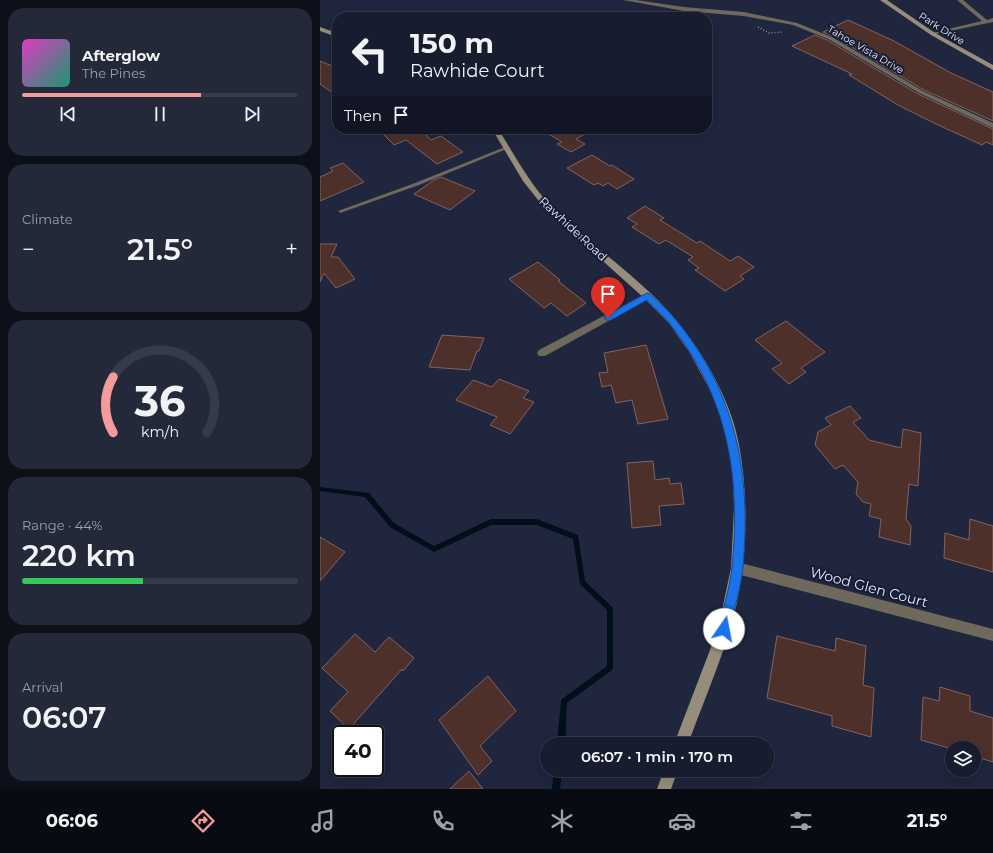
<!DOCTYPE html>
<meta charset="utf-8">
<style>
:root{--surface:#171c2e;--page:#24293a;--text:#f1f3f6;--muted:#9ea1aa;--line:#363a4a;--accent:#f59b9c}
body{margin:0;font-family:Montserrat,sans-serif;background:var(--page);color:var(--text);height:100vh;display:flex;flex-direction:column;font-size:15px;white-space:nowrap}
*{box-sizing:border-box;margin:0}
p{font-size:13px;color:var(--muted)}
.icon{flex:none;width:22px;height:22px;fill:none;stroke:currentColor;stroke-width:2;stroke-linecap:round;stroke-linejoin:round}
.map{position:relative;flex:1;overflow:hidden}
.sheet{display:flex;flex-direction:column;gap:8px;padding:8px;background:#0d0f19;width:320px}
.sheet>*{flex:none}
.guide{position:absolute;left:12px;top:12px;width:380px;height:122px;border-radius:16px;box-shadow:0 4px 16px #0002,0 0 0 1px var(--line);background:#171c2e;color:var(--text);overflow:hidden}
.controls{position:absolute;left:625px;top:741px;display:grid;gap:8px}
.controls a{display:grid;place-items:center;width:36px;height:36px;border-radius:50%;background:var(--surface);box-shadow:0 4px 16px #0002,0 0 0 1px var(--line);font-size:20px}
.speed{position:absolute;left:12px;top:725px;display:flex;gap:8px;font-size:20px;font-weight:700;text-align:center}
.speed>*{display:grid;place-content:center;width:52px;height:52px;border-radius:50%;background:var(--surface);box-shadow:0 4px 16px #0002,0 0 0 1px var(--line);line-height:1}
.speed .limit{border:2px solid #111;border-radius:6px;background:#fff;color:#111}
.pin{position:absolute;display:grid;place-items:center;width:34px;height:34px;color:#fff;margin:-41px -17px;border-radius:50% 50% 50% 0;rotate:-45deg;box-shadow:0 0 4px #0007}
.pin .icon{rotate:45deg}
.me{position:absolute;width:44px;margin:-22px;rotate:12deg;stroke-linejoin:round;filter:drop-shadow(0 0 3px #0008)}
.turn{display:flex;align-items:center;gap:14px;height:84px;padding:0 12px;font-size:18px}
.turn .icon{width:52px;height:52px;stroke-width:2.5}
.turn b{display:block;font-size:28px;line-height:34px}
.then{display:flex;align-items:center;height:38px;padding:0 12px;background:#0003;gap:8px;font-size:15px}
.big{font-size:30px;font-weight:600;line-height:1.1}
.sheet .tile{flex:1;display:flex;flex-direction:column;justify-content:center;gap:6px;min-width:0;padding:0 14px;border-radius:16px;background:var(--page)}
.sheet .dial{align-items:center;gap:0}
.dial svg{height:104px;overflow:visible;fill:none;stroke:var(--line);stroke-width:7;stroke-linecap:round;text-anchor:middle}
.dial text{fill:var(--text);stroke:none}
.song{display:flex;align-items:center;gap:12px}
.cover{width:48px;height:48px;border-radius:6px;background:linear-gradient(135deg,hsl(310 70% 55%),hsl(160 70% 35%))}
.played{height:4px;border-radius:2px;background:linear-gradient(90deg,var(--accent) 65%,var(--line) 65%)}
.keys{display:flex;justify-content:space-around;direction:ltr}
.heat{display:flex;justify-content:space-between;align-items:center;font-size:22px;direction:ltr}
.charge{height:6px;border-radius:3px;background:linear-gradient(90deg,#34c759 44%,var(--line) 0)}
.trip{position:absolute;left:220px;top:737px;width:234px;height:40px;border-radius:20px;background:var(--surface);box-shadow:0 4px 16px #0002,0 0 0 1px var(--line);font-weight:600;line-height:40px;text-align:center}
.tab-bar{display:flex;height:64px;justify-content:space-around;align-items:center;background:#090b12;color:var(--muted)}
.tab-bar .icon{width:28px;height:28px}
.tab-bar .active{color:var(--accent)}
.tab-bar b{font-size:18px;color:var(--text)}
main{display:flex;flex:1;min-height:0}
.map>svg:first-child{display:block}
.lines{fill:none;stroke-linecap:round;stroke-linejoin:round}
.stream{fill:#000f1a;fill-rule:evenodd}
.building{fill:#4e302b;stroke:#85635d}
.path{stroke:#8a90a4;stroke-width:1.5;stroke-dasharray:1 2;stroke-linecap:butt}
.lane{fill:#6e695c;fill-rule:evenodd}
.street{fill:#6e695c;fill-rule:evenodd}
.secondary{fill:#968e7a;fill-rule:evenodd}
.route{fill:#1a73e8;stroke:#114b97}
.labels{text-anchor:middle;stroke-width:4;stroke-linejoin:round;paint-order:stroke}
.far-street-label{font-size:10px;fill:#e6ebfc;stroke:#161c33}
.street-label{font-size:12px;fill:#e6ebfc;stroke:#161c33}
.near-street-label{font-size:14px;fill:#e6ebfc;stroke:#161c33}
</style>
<main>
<section class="sheet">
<div class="tile">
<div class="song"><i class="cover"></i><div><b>Afterglow</b><p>The Pines</p></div></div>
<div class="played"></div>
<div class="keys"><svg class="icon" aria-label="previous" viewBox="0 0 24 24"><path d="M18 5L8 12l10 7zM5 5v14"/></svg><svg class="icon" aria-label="pause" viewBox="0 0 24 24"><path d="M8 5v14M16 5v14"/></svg><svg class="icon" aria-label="next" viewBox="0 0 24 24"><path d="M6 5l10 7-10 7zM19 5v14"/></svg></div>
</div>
<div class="tile"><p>Climate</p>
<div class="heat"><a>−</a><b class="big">21.5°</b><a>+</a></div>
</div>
<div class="tile dial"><svg viewBox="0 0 100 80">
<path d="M14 69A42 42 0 1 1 86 69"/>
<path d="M14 69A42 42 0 0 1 14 26" stroke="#f59b9c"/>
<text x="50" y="56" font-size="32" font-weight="700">36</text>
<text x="50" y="72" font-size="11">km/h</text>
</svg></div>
<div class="tile"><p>Range · 44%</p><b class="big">220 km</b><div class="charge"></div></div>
<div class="tile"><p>Arrival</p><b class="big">06:07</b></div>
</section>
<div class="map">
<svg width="673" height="789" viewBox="0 0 673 789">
<rect width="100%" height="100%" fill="#1f263d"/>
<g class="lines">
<!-- stream -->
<g class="stream">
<path d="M 0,487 L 49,493 L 74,523 L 114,546 L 171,519 L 217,519 L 258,535 L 265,581 L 292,607 L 293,609 L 293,668 L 292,670 L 247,703 L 245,744 L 237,744 L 241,701 L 242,699 L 287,666 L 287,610 L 260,584 L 253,539 L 217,525 L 171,525 L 114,552 L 70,527 L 45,497 L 0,491 Z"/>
<path d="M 234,770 L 242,770 L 240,789 L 232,789 Z"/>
</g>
</g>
<!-- building -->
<g class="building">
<path d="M 528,20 L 574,41 L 631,73 L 673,92 L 673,121 L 604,90 L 513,36 L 503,32 Z"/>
<path d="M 495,35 L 507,40 L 598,94 L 673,129 L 673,145 L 666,142 L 662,145 L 616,124 L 578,105 L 529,75 L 532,74 L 472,46 Z"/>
<path d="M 0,61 L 17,68 L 17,96 L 0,84 Z"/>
<path d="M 58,129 L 112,129 L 104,133 L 111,140 L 121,136 L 143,152 L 117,164 L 86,140 L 74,145 Z"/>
<path d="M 220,129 L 274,129 L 256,139 L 265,144 L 251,152 L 237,144 L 242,142 Z"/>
<path d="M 272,155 L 290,166 L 292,165 L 314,179 L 297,189 L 288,183 L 283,186 L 278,183 L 274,185 L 247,168 Z"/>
<path d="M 23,163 L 44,182 L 0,201 L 0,177 L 13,171 L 10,168 Z"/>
<path d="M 121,177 L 155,191 L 130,210 L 94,194 L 114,180 Z"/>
<path d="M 325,206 L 344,218 L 340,220 L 377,243 L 380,241 L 410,261 L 418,256 L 434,267 L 420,276 L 424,279 L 405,291 L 375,270 L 379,268 L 368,260 L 373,257 L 346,240 L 339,244 L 312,227 L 317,224 L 307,218 Z"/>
<path d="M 0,244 L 17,244 L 11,257 L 18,257 L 35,279 L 16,288 L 4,273 L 0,282 Z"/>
<path d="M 218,262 L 240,280 L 238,281 L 266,303 L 247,316 L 231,303 L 224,308 L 189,279 Z"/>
<path d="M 466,321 L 505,352 L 481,368 L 486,372 L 469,384 L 452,369 L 462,363 L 435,340 Z"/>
<path d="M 122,335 L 164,338 L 159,351 L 157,351 L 150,370 L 109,367 Z"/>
<path d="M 326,345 L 348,419 L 318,424 L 312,400 L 296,403 L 291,385 L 282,387 L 279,373 L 288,372 L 284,353 Z"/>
<path d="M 179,379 L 209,391 L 203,398 L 214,402 L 190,434 L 170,425 L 177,417 L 136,400 L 153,380 L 172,387 Z"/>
<path d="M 530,406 L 541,418 L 533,422 L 549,440 L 581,448 L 583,429 L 601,433 L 598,486 L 589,484 L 586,519 L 591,526 L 590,545 L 559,537 L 561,519 L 549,516 L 551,504 L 543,502 L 536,494 L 538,482 L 523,465 L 515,469 L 495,445 L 498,432 L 511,425 L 505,418 Z"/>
<path d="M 333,461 L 335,480 L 349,478 L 350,484 L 361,483 L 364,504 L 339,506 L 341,525 L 312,528 L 307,463 Z"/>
<path d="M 650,519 L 673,526 L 673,572 L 624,558 L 625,533 L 649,540 Z"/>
<path d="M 0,537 L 25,552 L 0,581 Z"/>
<path d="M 35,634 L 55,652 L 69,637 L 94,658 L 83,671 L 82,669 L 29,729 L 10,711 L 28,692 L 2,668 Z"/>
<path d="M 457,636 L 515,651 L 516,638 L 546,646 L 543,685 L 554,688 L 551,737 L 512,726 L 512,716 L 447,698 Z"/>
<path d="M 168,676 L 196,711 L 160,746 L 172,761 L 158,775 L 119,720 Z"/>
<path d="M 620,687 L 650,696 L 650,711 L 673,718 L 673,762 L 654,756 L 654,748 L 632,748 L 632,749 L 601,740 L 603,697 L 619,701 Z"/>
<path d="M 149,771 L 163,789 L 130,789 Z"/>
</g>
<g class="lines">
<!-- path -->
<path class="path" d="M 438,27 L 449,33 L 463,32"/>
<!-- lane -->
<path class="lane" d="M 185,147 L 189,148 L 99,185 L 23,212 L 21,213 L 18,211 L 95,183 Z"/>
<!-- street -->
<g class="street">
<path d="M 303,0 L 316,0 L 364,7 L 424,12 L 477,23 L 512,37 L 603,91 L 673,123 L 673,128 L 599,93 L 508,39 L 473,25 L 424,16 L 364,11 Z"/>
<path d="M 637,0 L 643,0 L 667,20 L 673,18 L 673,22 L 611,35 L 611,33 L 662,21 Z"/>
<path d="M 327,293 L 330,294 L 331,296 L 330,298 L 225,356 L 219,356 L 217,353 L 219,350 Z"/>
<path d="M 417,562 L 673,629 L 673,641 L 417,574 L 413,572 L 411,568 L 413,564 Z"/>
</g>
<!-- secondary -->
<g class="secondary">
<path d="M 560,0 L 567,0 L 615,33 L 673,65 L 673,70 L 611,35 Z"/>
<path d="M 0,27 L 17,33 L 17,37 L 0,31 Z"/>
<path d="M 172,129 L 178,129 C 195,155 209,183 231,206 C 270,246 319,276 355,319 C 383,351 412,403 419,445 C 430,503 427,574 410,630 C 398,668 382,706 368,744 L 354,744 L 398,629 L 411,568 L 414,508 L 413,475 L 409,444 L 400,414 L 389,388 L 370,353 L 349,323 L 324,298 L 225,209 L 203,181 Z"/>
<path d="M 344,770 L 358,770 L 351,789 L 337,789 Z"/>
</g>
</g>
<!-- route -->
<path class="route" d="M 327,293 L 330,294 C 339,303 349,311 356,320 C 417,395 431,473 423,567 C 421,587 414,609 410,629 L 408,633 L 404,635 L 400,633 L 398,629 C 403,609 410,587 412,567 C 421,476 408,397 350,324 C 343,315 334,308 327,300 L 291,320 L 288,321 L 284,318 L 285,316 Z"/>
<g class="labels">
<!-- far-street labels -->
<g class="far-street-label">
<text transform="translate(622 28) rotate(32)" y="4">Park Drive</text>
<text transform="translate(546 49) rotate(30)" y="4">Tahoe Vista Drive</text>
</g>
<!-- street labels -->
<g class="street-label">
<text transform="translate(253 229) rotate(43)" y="4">Rawhide Road</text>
</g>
<!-- near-street labels -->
<g class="near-street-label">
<text transform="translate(549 587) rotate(15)" y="5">Wood Glen Court</text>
</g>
</g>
</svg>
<div class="controls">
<a><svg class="icon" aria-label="layers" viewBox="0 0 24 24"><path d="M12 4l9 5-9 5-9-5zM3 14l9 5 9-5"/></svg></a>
</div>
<div class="speed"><div class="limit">40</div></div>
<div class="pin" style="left:288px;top:318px;background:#d93025"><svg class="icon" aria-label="arrive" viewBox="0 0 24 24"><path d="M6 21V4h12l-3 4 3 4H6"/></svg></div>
<svg class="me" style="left:404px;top:629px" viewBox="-20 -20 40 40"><circle r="19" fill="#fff"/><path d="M0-13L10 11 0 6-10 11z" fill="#1a73e8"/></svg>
<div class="trip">06:07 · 1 min · 170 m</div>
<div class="guide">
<div class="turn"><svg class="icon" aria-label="left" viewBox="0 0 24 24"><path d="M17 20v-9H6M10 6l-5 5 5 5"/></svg><div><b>150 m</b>Rawhide Court</div></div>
<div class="then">Then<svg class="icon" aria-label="arrive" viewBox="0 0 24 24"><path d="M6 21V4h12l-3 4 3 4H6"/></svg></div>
</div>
</div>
</main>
<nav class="tab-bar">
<b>06:06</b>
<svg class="icon active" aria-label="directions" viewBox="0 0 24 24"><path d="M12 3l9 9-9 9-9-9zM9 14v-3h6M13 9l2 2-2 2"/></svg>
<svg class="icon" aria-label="music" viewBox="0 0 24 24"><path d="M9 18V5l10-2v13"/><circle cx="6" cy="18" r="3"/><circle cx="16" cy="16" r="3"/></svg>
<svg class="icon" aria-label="phone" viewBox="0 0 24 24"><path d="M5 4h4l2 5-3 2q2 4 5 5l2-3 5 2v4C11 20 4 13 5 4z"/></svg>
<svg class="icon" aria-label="climate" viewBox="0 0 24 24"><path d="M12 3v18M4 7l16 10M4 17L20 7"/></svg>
<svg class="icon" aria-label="car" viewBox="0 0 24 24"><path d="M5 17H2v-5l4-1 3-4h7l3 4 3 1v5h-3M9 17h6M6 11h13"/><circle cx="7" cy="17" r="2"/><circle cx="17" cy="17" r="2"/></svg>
<svg class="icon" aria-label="filters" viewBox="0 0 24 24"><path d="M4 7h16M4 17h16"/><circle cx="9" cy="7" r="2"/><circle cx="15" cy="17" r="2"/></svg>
<b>21.5°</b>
</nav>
